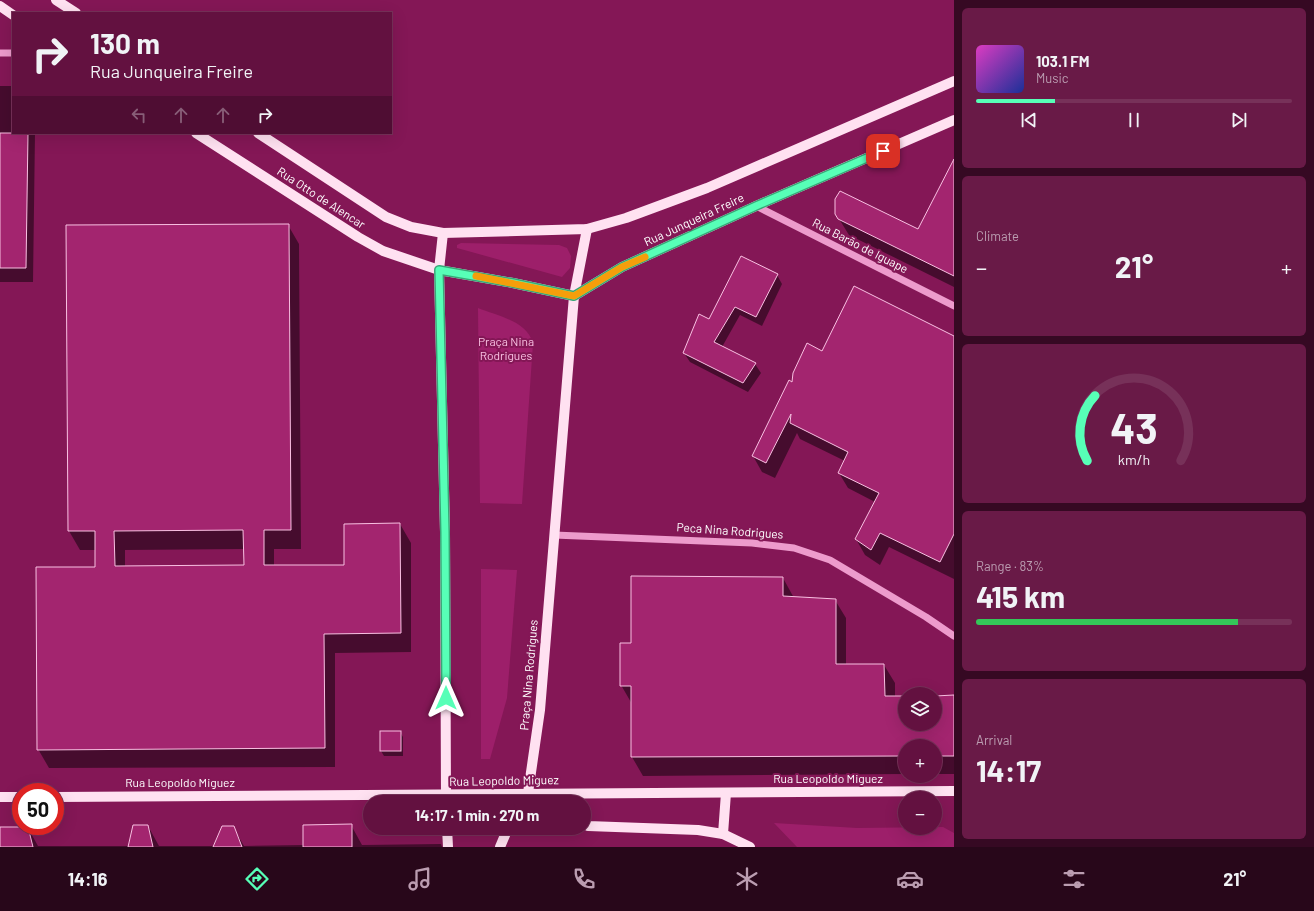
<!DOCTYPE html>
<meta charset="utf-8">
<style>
:root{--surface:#631140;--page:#691a47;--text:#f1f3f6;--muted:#bb9db1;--line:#773159;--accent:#57ffb7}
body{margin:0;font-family:Barlow,sans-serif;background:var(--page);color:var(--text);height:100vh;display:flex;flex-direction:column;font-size:15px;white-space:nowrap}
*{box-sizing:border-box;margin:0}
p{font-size:13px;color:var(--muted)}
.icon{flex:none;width:22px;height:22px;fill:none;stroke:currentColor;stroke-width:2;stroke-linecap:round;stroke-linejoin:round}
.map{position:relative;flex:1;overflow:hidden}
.panel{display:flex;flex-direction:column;gap:8px;padding:8px;background:#360923;width:360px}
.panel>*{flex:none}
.top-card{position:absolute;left:12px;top:12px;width:380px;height:122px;border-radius:0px;box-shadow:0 4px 16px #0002,0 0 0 1px var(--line);background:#631140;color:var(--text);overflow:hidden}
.buttons{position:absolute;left:898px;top:687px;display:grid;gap:8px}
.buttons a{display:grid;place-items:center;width:44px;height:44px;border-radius:50%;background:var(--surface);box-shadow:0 4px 16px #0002,0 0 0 1px var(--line);font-size:20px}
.speed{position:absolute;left:12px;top:783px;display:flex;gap:8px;font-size:20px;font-weight:700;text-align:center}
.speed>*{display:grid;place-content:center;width:52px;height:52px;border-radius:50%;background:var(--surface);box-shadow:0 4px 16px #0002,0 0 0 1px var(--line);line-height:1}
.speed .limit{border:6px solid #d22;background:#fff;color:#111}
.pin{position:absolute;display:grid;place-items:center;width:34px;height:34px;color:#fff;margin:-17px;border-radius:8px;box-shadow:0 2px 6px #0006}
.me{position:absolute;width:44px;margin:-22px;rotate:0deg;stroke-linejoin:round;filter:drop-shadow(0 0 3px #0008)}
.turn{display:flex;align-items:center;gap:14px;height:84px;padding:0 12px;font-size:18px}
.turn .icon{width:52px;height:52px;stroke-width:2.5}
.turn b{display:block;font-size:28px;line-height:34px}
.lanes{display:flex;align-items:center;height:38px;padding:0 12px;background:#0003;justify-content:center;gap:20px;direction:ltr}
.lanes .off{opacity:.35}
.big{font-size:30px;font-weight:700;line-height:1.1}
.panel .tile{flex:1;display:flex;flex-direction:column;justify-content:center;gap:6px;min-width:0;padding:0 14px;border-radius:6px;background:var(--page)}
.panel .dial{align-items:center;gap:0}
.dial svg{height:104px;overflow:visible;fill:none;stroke:var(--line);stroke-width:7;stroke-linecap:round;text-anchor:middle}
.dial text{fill:var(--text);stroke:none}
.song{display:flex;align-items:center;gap:12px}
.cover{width:48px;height:48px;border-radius:6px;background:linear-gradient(135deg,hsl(310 70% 55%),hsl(230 70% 35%))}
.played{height:4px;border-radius:2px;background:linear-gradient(90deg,var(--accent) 25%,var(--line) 25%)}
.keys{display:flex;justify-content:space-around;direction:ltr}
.heat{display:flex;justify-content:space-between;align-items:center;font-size:22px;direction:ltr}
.charge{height:6px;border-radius:3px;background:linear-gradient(90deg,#34c759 83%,var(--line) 0)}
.trip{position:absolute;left:363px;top:795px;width:228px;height:40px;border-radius:20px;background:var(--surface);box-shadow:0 4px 16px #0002,0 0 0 1px var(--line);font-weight:700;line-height:40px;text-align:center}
.dock{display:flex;height:64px;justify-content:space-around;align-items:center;background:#28071a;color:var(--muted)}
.dock .icon{width:28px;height:28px}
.dock .on{color:var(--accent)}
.dock b{font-size:18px;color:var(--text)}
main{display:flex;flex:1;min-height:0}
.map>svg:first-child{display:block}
.green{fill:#9d1f6a}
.shadow{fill:#0007;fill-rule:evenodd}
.building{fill:#a3256f;stroke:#f9c0e2;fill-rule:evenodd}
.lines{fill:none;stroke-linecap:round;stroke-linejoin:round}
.minor{stroke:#ed9bcc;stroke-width:7}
.major{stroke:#ffe1f1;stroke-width:10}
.route-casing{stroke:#39a677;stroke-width:10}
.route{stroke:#57ffb7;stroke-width:7}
.slow{stroke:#f59e0b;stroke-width:7}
.labels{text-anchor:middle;stroke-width:4;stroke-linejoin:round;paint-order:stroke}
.street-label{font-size:12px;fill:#fff;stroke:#841756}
.park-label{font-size:12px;fill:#f9c0e2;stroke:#841756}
</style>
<main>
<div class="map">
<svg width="954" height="847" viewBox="0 0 954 847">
<rect width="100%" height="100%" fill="#841756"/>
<!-- green -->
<g class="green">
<path d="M 461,243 L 559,245 L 567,248 L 571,256 L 570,268 L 562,277 L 457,248 L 457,245 Z"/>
<path d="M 478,308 C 497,316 526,320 533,343 L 522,504 L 480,503 Z"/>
<path d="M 481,569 L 517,570 L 507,698 L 490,759 L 481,759 Z"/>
<path d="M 774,823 L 857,828 L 943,827 L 954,833 L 954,847 L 797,847 Z"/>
</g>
<!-- shadow -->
<g class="shadow">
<path d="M 0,86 L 13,86 L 13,133 L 35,133 L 33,282 L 0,282 Z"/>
<path d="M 954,159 L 954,287 L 849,235 L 836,214 L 836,199 L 919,230 Z"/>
<path d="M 288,225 L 299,244 L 301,549 L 274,549 L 274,566 L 345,566 L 400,524 L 411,543 L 411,652 L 335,653 L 335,767 L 49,768 L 38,749 L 96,568 L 96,550 L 80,550 L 69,531 L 67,226 ZM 244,549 L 245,566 L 125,567 L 125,550 Z"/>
<path d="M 777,275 L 782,284 L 762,326 L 740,315 L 722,347 L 755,364 L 761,373 L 748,392 L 690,362 L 684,353 L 710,320 Z"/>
<path d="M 954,337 L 954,579 L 889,547 L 880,565 L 865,555 L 856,539 L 875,502 L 848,488 L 839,473 L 845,461 L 800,439 L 797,433 L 775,478 L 762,472 L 753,456 L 793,384 L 823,352 Z"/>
<path d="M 783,578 L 794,598 L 835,600 L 846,618 L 846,665 L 884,665 L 895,683 L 895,697 L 905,697 L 905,724 L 935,724 L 935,697 L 954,696 L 954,774 L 935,774 L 935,746 L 905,746 L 905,774 L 643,776 L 632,757 L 632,704 L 621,685 L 632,644 Z"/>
<path d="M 381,732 L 400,732 L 403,737 L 403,756 L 384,756 L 381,751 Z"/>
<path d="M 351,825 L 362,845 L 441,844 L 442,847 L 0,847 L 0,828 L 28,828 L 38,846 L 129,846 L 148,826 L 159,846 L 214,846 L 233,827 L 244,846 L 304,845 Z"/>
</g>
<!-- building -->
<g class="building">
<path d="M 0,133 L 28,133 L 26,268 L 0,268 Z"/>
<path d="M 954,159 L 954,276 L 838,219 L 835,214 L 835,199 L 840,191 L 918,229 Z"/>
<path d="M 289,224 L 291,530 L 264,530 L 264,565 L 344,565 L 344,524 L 400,523 L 401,633 L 324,634 L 325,748 L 37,750 L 36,567 L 95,567 L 95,531 L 68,531 L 66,225 ZM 243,530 L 244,565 L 115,566 L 114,531 Z"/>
<path d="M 741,256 L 778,274 L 756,317 L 735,307 L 714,342 L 756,363 L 743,383 L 683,353 L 699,314 L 709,319 Z"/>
<path d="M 854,286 L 954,336 L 954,534 L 940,562 L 880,533 L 871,550 L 855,539 L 879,493 L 838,473 L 848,452 L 790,423 L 791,414 L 766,463 L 752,456 L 789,380 L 792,382 L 793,373 L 807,343 L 822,351 Z"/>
<path d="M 631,576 L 783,577 L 783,596 L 836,599 L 836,664 L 884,664 L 885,696 L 905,696 L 905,724 L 935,724 L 935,696 L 954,695 L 954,756 L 935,756 L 935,746 L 905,746 L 905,756 L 631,757 L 631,686 L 620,686 L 620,643 L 631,643 Z"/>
<rect x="380" y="731" width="21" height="20"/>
<path d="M 352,824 L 352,847 L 303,847 L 303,825 Z"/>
<path d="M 133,825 L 148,825 L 153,847 L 128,847 Z"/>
<path d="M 222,826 L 234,826 L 242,847 L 213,847 Z"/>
<path d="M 0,827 L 28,827 L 33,847 L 0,847 Z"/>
</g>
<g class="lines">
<!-- minor -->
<g class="minor">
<path d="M 0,53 L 13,53"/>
<path d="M 756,206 L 954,306"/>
<path d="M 554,535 L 752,543 L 794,548 L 830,560 L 926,617 L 954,636"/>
</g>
<!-- major -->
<g class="major">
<path d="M 56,0 L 76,13"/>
<path d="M 0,6 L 13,15"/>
<path d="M 196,133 L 358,237 L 383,251 L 439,270 L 513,283 L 574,296 L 622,267 L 756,206 L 954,120"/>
<path d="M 258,133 L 386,217 L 411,227 L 443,233 L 587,229 L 626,218 L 707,188 L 954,81"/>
<path d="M 443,233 L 439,270 L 445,532 L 446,801"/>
<path d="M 529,794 L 544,802"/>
<path d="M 0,797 L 21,797"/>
<path d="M 55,797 L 954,791"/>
<path d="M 522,802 L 528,793 L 540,710 L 574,296 L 587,229"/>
<path d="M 584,823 L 588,826 L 698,830 L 723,834 L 750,847"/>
<path d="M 447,828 L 448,847"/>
<path d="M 723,834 L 726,793"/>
<path d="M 500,847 L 508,828"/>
</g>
</g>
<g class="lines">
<defs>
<path id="route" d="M 446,698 L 445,532 L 439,270 L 513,283 L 574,296 L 622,267 L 756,206 L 883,151"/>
</defs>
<!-- route casing -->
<use href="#route" class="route-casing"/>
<!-- route -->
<use href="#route" class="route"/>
<!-- slow -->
<path class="slow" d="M 476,276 L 574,296 L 622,267 L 645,257"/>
</g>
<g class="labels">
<!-- street labels -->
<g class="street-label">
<text transform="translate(321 198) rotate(33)" y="4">Rua Otto de Alencar</text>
<text transform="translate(694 220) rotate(-25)" y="4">Rua Junqueira Freire</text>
<text transform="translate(860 246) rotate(27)" y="4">Rua Barão de Iguape</text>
<text transform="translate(730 531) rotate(4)" y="4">Peca Nina Rodrigues</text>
<text transform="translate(529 675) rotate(-85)" y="4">Praça Nina Rodrigues</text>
<text x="828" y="783">Rua Leopoldo Miguez</text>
<text transform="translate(504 781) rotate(-1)" y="4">Rua Leopoldo Miguez</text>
<text x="180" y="787">Rua Leopoldo Miguez</text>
</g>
<!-- park labels -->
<g class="park-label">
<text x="506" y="346">Praça Nina<tspan x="506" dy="14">Rodrigues</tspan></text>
</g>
</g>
</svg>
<div class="buttons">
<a><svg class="icon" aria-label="layers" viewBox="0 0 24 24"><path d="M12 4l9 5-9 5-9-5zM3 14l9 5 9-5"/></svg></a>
<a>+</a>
<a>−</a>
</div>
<div class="speed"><div class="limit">50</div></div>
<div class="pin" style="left:883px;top:151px;background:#d93025"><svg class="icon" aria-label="arrive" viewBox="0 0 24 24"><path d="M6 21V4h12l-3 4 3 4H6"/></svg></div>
<svg class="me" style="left:446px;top:698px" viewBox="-20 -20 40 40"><path d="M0-17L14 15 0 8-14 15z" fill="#57ffb7" stroke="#fff" stroke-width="4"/></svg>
<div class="trip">14:17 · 1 min · 270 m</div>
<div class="top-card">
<div class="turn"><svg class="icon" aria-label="right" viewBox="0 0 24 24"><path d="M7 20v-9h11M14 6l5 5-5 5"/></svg><div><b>130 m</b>Rua Junqueira Freire</div></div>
<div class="lanes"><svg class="icon off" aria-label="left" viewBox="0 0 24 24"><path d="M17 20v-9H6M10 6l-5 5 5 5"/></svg><svg class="icon off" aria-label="ahead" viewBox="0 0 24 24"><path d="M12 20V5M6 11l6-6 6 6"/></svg><svg class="icon off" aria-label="ahead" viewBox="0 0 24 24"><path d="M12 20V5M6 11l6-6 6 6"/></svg><svg class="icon" aria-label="right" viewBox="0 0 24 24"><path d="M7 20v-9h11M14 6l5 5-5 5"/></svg></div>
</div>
</div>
<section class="panel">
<div class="tile">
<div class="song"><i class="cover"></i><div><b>103.1 FM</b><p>Music</p></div></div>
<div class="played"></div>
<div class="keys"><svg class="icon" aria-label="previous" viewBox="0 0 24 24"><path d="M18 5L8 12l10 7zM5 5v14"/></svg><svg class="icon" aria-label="pause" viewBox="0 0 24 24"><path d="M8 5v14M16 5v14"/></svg><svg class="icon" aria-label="next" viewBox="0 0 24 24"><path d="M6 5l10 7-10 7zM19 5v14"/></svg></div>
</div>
<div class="tile"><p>Climate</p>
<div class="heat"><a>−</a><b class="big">21°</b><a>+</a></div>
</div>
<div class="tile dial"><svg viewBox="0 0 100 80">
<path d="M14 69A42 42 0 1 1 86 69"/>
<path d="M14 69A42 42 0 0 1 20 19" stroke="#57ffb7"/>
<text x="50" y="56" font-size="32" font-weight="700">43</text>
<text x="50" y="72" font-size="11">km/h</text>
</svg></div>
<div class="tile"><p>Range · 83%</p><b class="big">415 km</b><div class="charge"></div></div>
<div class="tile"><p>Arrival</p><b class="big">14:17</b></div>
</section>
</main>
<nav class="dock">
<b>14:16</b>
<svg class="icon on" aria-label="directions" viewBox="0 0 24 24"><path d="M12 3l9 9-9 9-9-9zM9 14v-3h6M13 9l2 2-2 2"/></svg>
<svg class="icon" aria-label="music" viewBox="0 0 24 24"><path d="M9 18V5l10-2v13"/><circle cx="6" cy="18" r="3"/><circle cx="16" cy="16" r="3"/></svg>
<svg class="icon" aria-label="phone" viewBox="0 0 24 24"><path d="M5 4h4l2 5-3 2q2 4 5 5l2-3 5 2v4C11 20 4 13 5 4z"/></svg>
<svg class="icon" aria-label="climate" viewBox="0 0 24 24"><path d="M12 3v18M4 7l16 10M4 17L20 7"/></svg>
<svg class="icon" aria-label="car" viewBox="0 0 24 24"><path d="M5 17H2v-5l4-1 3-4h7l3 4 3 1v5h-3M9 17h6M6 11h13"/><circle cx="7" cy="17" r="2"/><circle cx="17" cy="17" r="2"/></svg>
<svg class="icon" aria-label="filters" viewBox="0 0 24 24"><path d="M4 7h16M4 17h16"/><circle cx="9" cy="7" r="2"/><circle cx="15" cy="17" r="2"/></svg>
<b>21°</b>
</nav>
